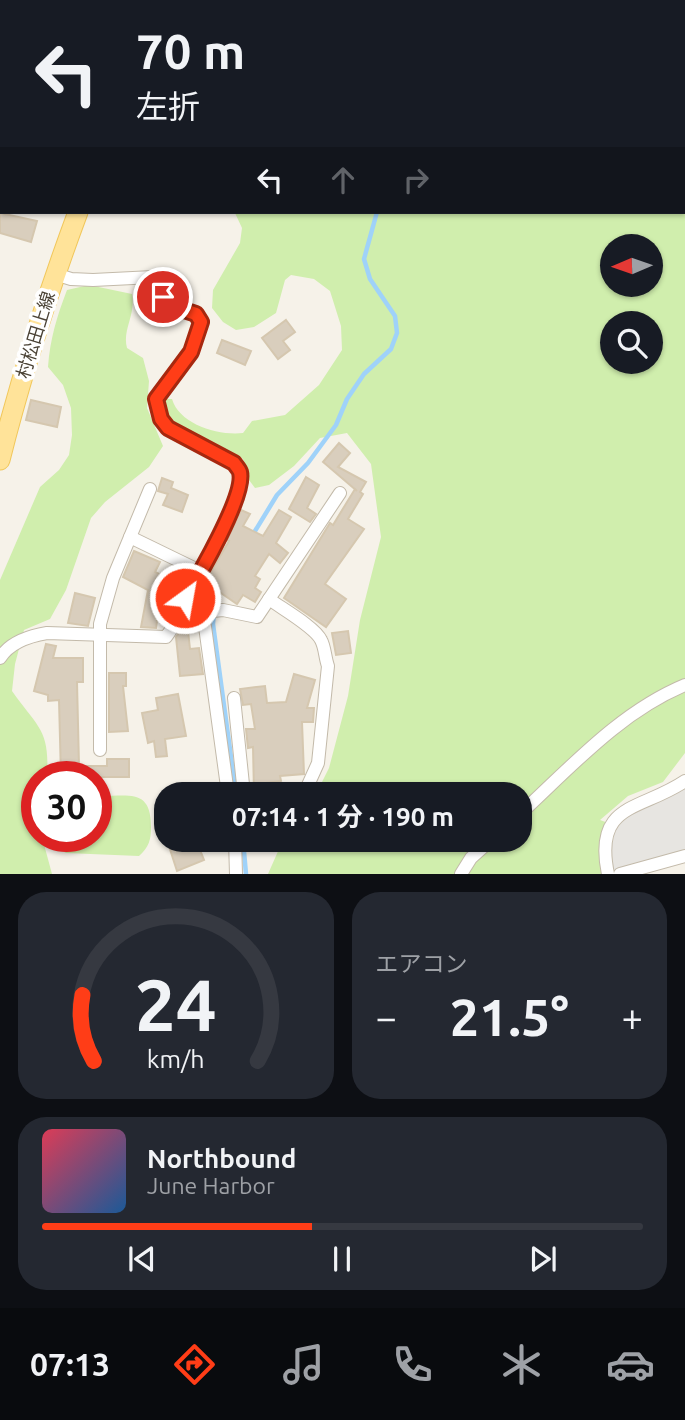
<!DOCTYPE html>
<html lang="ja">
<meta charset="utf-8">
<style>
:root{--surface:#171b24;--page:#242831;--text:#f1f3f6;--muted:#9ea1a6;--line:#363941;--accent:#ff3d17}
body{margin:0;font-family:Ubuntu,"Noto Sans JP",sans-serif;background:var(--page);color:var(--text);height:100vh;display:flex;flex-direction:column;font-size:26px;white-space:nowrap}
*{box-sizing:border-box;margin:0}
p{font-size:23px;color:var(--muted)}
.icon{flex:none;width:38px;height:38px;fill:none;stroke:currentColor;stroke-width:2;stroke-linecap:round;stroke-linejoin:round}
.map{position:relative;height:874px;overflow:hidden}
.sheet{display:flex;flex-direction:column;gap:18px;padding:18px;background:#0d0f14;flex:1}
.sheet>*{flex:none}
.banner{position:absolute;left:0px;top:0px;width:686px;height:214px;box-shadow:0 2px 5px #0004;background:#171b24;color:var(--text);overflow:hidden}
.needle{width:46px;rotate:268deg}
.tools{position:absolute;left:600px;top:234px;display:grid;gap:14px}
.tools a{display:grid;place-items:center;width:63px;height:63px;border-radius:50%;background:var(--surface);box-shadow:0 2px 5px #0004;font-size:35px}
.speed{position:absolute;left:21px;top:761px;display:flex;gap:14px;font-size:35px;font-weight:700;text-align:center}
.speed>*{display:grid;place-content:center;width:91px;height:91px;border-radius:50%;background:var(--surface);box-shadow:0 2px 5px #0004;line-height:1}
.speed .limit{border:10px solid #d22;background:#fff;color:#111}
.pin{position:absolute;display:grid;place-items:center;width:60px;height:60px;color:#fff;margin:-30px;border:4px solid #fff;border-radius:50%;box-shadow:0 2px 7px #0007}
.me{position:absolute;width:77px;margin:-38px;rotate:32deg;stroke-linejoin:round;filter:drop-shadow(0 0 5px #0008)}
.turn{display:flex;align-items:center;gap:24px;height:147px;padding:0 21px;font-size:32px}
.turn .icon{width:91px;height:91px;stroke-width:2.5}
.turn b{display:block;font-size:49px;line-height:60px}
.lanes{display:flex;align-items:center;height:66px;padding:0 21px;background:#0003;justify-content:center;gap:35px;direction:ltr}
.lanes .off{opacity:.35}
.big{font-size:52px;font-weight:700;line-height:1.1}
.sheet .card{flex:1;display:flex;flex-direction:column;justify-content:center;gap:10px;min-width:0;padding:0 24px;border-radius:28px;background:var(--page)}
.sheet .dial{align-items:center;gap:0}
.dial svg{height:182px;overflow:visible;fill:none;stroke:var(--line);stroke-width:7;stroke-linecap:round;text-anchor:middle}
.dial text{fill:var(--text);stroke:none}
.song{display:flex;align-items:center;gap:21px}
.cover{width:84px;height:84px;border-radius:10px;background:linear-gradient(135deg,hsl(350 70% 55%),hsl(210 70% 35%))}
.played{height:7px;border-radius:4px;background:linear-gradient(90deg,var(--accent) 45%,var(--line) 45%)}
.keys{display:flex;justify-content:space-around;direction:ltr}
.heat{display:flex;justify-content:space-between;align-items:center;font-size:38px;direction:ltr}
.sheet .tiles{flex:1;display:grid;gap:18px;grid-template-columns:1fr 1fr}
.card:last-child{grid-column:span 2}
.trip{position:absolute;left:154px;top:782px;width:378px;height:70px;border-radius:28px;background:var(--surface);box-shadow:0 2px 5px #0004;font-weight:700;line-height:70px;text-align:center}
.tab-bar{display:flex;height:112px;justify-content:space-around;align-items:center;background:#090b0e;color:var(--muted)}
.tab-bar .icon{width:49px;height:49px}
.tab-bar .on{color:var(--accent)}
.tab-bar b{font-size:32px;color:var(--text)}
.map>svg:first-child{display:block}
.green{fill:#d0eead;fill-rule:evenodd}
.parking{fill:#e7e5e1}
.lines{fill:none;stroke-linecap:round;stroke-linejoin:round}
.stream{stroke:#9fd2f9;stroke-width:4.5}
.building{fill:#d9cebd;stroke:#d5c7af;stroke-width:2}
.street-casing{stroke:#c3baaa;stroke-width:14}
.primary-casing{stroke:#f1c75b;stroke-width:21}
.street{stroke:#fff;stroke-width:12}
.primary{stroke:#ffe399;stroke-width:19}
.route-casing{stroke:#a6280f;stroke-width:18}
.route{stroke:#ff3d17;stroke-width:12}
.labels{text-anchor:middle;stroke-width:7;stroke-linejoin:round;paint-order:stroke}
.street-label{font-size:18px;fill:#4b4336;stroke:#fff}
</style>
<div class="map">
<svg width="685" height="874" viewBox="0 0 685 874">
<rect width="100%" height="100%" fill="#f6f2e9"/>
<!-- green -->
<g class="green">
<path d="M 162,0 L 685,0 L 685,753 L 663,782 L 628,796 L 600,820 L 611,824 L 608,874 L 268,874 L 283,840 L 520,840 L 520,794 L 316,794 L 329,768 L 348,696 L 360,620 L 381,537 L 371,464 L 347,433 L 320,438 L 294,466 L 269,485 L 255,488 L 249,480 L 243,459 L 172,425 L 162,408 L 165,399 L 172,399 C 179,424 218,436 243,433 L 252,421 L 285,415 L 319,385 L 342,350 L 341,326 L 330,291 L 314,279 L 291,275 L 285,280 L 276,313 L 254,327 L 236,330 L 223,322 L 212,308 L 213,290 L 240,243 L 242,228 L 235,213 L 228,212 L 684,212 L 684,2 ZM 612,247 L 651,247 L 651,285 L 612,285 ZM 612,324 L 651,324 L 651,362 L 612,362 Z"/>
<path d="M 89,285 L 132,294 C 136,315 122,330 127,348 L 143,358 L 149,381 L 147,408 L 163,446 L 149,467 L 105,502 L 91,518 L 66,590 L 50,619 L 24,630 L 15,664 L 12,691 C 38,728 50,729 47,777 L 37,777 L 37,836 L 42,837 L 52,874 L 0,874 L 0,580 L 40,487 L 59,470 L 69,455 L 72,435 L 71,408 L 63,385 L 48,367 C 50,339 57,316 67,290 Z"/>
<path d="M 96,796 C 128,797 151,787 151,827 C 151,840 149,847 139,856 L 66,853 L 56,847 L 54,837 L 96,836 Z"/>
</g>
<!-- parking -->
<path class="parking" d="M 685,781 L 685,856 L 620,874 L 608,874 L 611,824 Z"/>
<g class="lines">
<!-- stream -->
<g class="stream">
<path d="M 348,2 L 348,0"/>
<path d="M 252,536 L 277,495 L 308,463 L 336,425 L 347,399 L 364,374 L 391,349 L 397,333 L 395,316 L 370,279 L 364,259 L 377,212"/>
<path d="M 220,588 L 215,596 L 213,624 L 236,794"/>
<path d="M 243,840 L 246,874"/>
</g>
</g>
<!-- building -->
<g class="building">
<path d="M 0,213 L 37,221 L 31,242 L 0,233 Z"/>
<path d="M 286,320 L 295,332 L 283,341 L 290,350 L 278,359 L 262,338 Z"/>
<path d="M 222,340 L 251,351 L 245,365 L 217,353 Z"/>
<path d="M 31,400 L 61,407 L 57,427 L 26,420 Z"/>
<path d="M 339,443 L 350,453 L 338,467 L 366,482 L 360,492 L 363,494 L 348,519 L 364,529 L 325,584 L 346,599 L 326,627 L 284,598 L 330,523 L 333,525 L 355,489 L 357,491 L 323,462 Z"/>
<path d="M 306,477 L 319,485 L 307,508 L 316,514 L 310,522 L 289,509 Z"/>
<path d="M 162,478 L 173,482 L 171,488 L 188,495 L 182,512 L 163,505 L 168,494 L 158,491 Z"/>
<path d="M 241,510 L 250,514 L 243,526 L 263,536 L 279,510 L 291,517 L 276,543 L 288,553 L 280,563 L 269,554 L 255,576 L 260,579 L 255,588 L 261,592 L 255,602 L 243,595 L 237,604 L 205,582 L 229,541 L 227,540 Z"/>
<path d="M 134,551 L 160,562 L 155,572 L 176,582 L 166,602 L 172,603 L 169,616 L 158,614 L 156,628 L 141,627 L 148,590 L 123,577 Z"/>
<path d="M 75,593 L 95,598 L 88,626 L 68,623 Z"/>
<path d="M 187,622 L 190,649 L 199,648 L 203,674 L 180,676 L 176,637 Z"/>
<path d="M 348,631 L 351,653 L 336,655 L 332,633 Z"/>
<path d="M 46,644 L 56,646 L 53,658 L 83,658 L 83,682 L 77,682 L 79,766 L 107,766 L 107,759 L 129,759 L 129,777 L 61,777 L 59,700 L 48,701 L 48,695 L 34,691 Z"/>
<path d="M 109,673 L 126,673 L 126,686 L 123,686 L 128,731 L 109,732 Z"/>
<path d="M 294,674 L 315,680 L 307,708 L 314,708 L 313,722 L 302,722 L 304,774 L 280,776 L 281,781 L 265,783 L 266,791 L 254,793 L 253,747 L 248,748 L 246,729 L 255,729 L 251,704 L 243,705 L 240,689 L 265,686 L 267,703 L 286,702 Z"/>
<path d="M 178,694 L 186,736 L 165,739 L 167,756 L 156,757 L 154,741 L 148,743 L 142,713 L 158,710 L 156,698 Z"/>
<path d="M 167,840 L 196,840 L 204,860 L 177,871 Z"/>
</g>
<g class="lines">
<defs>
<g id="street">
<path d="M 44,0 L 45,2"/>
<path d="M 55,274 L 71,279 L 93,280 L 153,277 L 167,302 L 196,314 L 201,322 L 191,352 L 160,392 C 142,427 210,450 234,463 C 236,466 239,469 240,472 C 248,501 188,582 182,614"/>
<path d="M 130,537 L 202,572"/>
<path d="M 269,599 C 281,608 315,627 321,640 C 325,647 325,658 328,666 L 318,763 L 304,794"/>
<path d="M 203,612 L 223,610 L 257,617 L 340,493"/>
<path d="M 0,658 C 10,642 29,636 47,633 L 166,637 L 182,614 L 203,612 L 228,794"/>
<path d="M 234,698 L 244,794"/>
<path d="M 100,750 L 100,624 L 113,578 L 150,489"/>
<path d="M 520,814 C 571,767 620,712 685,685"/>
<path d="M 235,840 L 236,874"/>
<path d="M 461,874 L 471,858 L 491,840"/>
<path d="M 608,874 C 593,802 641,811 685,781"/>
<path d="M 620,874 L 685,856"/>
</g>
<g id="primary">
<path d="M 144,2 L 144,0"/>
<path d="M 0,460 C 21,376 48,293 78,212"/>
</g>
</defs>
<!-- street casing -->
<use href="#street" class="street-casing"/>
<!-- primary casing -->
<use href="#primary" class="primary-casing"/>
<!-- street -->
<use href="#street" class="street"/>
<!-- primary -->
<use href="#primary" class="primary"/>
</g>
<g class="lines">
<defs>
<path id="route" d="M 163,297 L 175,307 L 196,314 L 201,322 L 191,352 L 156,399 L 161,419 L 168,428 L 234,463 C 236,466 239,469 240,472 C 246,495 198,577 185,598"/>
</defs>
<!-- route casing -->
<use href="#route" class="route-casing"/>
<!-- route -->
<use href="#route" class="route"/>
</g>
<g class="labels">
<!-- street labels -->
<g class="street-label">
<text transform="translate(36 335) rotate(-73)" y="6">村松田上線</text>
</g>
</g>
</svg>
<div class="tools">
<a><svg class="needle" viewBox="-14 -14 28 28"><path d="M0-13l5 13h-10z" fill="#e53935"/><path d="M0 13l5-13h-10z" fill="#9ea1a6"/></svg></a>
<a><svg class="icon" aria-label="search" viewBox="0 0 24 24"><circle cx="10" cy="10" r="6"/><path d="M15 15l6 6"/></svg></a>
</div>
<div class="speed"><div class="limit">30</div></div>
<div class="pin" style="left:163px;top:297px;background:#d93025"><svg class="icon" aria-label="arrive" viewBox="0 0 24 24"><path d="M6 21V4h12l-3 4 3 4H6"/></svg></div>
<svg class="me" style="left:185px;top:598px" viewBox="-20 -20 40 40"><circle r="17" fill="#ff3d17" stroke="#fff" stroke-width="3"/><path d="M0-11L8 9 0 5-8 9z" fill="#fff"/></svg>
<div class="trip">07:14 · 1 分 · 190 m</div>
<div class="banner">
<div class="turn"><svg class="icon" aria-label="left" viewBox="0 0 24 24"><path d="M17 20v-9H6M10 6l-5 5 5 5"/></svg><div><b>70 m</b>左折</div></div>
<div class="lanes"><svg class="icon" aria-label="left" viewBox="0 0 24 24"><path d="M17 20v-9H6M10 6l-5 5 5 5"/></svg><svg class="icon off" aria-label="ahead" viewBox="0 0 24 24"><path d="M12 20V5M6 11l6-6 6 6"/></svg><svg class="icon off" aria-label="right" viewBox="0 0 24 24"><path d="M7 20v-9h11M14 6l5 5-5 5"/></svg></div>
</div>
</div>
<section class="sheet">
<div class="tiles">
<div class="card dial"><svg viewBox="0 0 100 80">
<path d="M14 69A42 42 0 1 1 86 69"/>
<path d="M14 69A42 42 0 0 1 9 40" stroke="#ff3d17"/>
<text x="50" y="56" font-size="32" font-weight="700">24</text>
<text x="50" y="72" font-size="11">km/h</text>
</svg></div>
<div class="card"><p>エアコン</p>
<div class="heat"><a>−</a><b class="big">21.5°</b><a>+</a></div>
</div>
<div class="card">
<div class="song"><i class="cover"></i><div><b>Northbound</b><p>June Harbor</p></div></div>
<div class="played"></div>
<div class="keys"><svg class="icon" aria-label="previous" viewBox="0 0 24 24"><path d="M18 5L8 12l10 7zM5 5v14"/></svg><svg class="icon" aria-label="pause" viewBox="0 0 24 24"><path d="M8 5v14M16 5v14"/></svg><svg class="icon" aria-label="next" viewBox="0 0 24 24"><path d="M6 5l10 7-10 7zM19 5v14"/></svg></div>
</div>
</div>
</section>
<nav class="tab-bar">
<b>07:13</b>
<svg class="icon on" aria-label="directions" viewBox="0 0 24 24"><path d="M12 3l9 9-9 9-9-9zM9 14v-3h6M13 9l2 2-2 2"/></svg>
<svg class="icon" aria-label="music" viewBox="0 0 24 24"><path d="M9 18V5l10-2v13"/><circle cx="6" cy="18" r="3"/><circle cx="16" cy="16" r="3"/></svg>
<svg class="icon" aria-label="phone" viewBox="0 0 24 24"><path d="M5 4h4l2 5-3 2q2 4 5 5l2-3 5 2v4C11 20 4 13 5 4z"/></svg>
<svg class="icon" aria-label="climate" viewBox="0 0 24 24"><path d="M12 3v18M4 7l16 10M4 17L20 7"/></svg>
<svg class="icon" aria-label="car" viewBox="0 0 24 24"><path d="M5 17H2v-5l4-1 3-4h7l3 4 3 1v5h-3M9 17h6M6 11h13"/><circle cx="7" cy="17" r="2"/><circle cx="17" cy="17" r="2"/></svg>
</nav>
